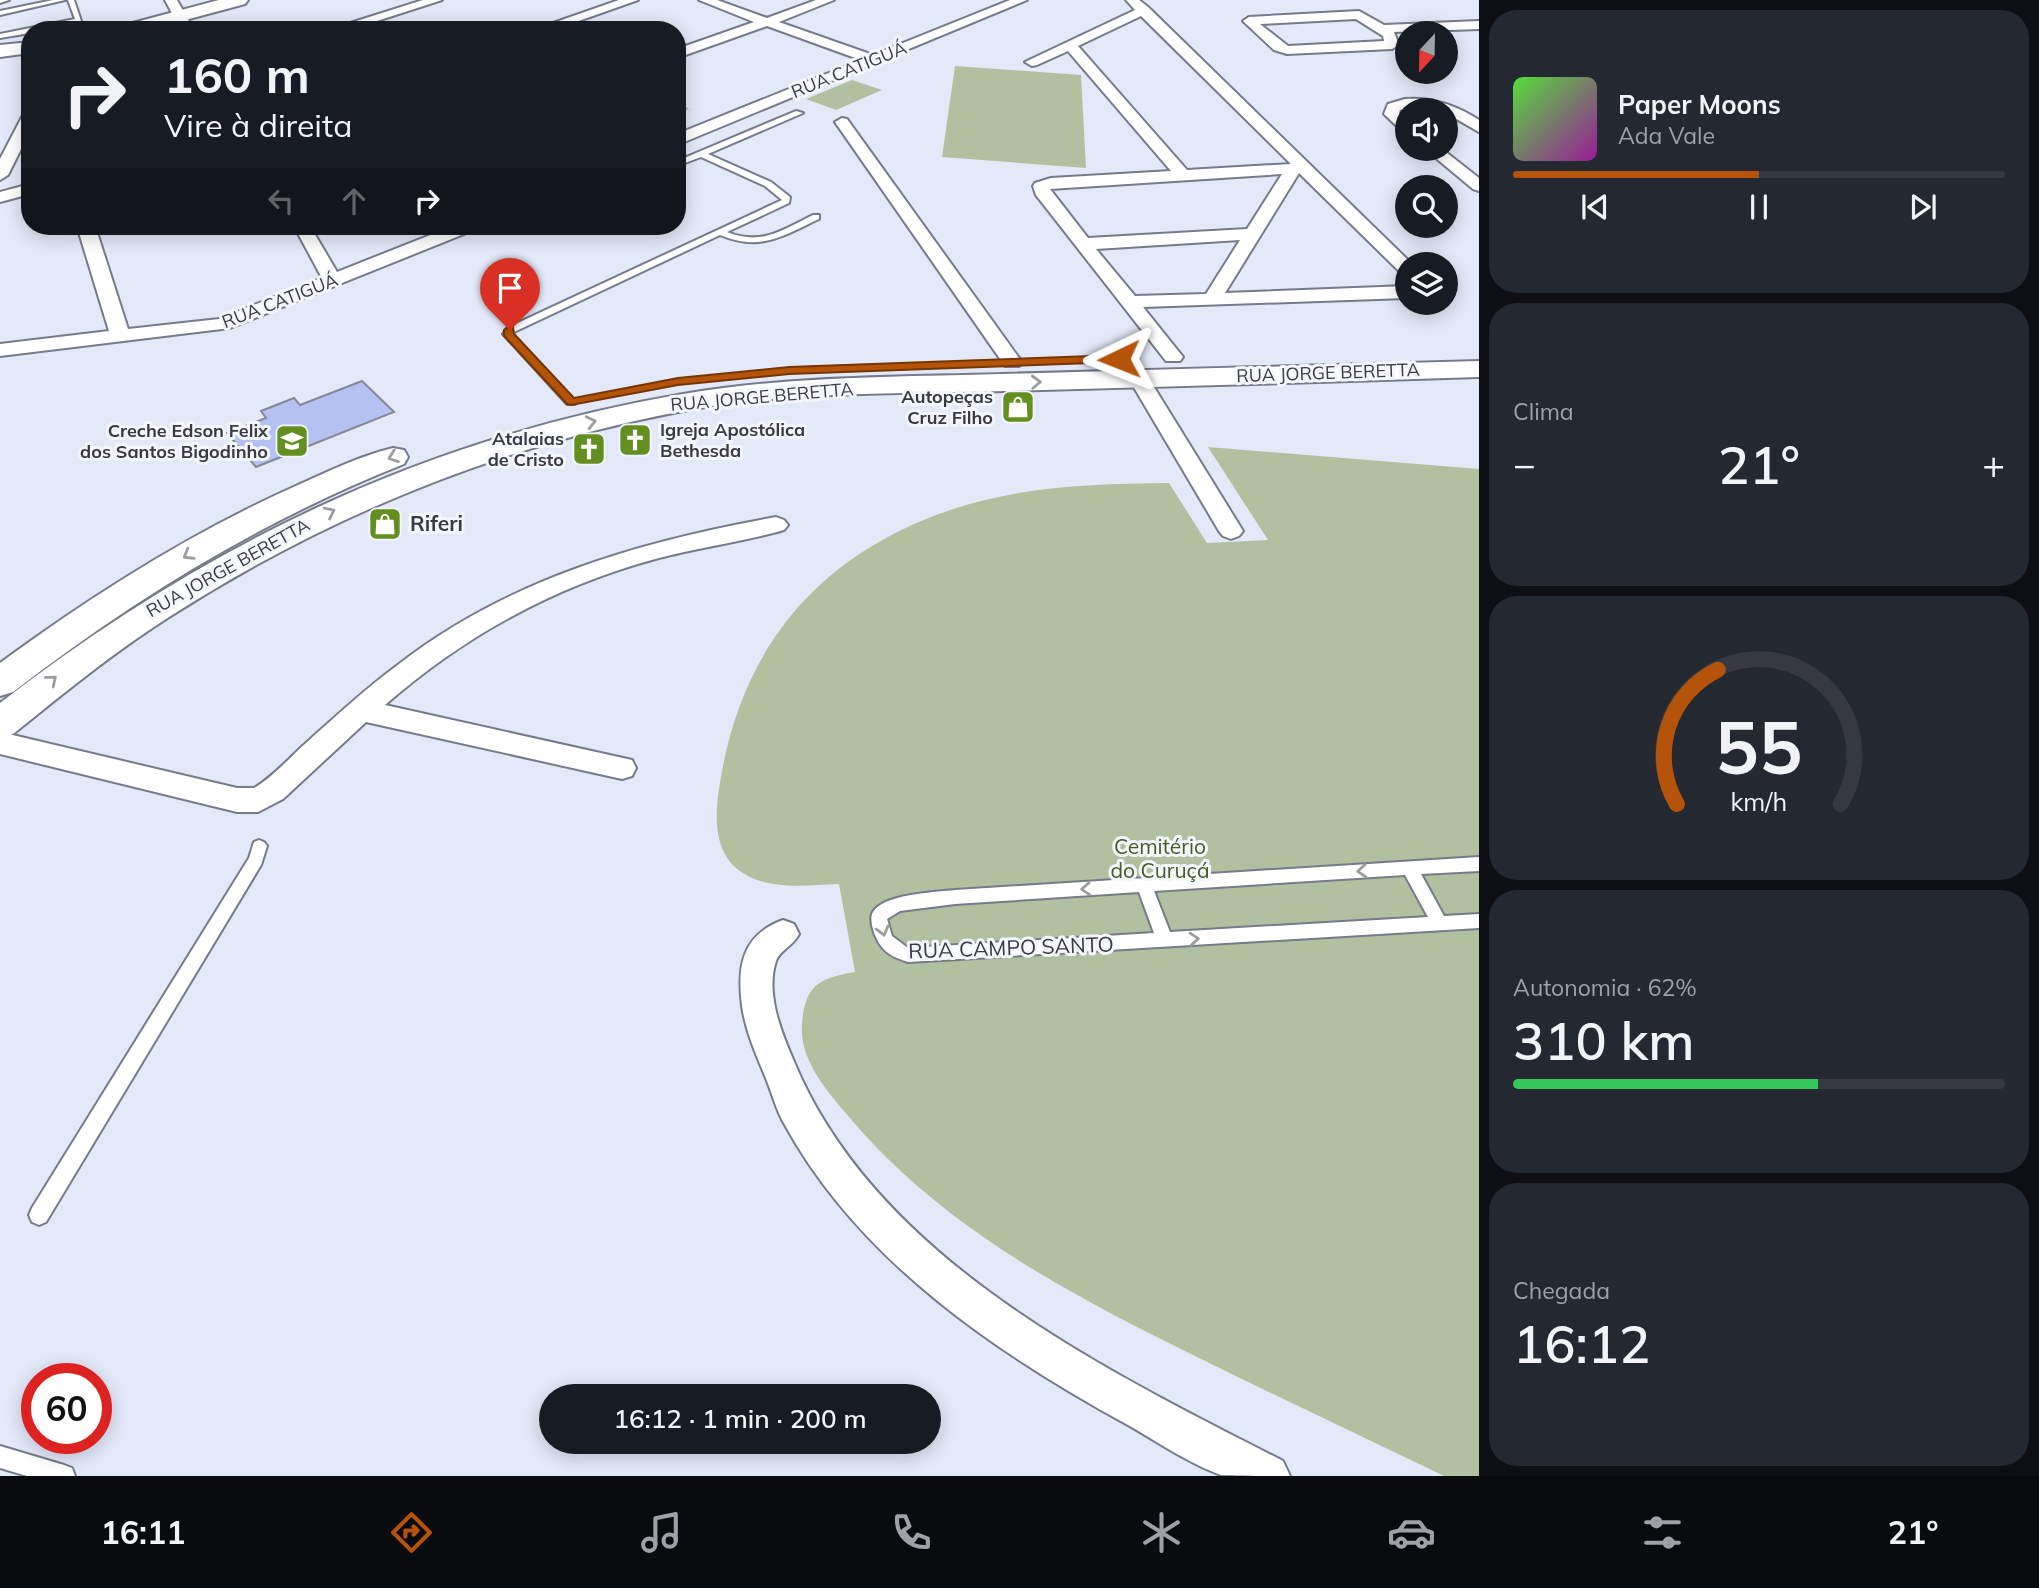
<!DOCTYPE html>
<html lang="pt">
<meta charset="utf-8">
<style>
:root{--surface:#171b24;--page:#242831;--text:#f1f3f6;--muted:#9ea1a6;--line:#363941;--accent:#b45309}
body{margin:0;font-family:Mulish,sans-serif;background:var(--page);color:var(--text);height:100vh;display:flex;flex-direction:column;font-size:26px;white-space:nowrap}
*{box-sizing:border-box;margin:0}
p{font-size:23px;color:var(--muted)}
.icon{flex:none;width:38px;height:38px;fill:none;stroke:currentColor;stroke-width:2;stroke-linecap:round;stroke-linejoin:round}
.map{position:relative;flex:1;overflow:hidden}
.side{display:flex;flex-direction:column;gap:10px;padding:10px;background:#0d0f14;width:560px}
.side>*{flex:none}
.guide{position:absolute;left:21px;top:21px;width:665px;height:214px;border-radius:28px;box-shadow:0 4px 18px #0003;background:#171b24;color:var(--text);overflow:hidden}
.needle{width:46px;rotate:202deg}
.buttons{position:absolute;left:1395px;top:21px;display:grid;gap:14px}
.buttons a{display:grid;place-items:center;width:63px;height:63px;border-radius:50%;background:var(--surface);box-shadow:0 4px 18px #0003;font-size:35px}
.speed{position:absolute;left:21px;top:1363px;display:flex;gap:14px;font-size:35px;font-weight:700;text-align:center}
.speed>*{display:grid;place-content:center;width:91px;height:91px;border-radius:50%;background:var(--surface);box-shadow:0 4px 18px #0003;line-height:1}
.speed .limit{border:10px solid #d22;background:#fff;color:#111}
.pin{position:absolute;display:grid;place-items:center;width:60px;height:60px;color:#fff;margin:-72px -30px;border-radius:50% 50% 50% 0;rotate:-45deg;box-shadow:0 0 7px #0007}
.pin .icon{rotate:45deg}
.me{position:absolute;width:77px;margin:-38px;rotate:268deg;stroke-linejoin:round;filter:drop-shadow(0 0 5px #0008)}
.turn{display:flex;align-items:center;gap:24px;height:147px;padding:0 28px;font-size:32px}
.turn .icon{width:91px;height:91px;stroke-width:2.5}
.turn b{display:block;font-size:49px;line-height:60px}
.lanes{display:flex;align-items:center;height:66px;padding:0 28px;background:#0003;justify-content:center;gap:35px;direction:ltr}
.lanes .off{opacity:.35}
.big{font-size:52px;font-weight:600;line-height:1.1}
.side .tile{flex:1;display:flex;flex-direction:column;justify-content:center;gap:10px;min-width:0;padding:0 24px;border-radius:28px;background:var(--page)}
.side .dial{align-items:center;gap:0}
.dial svg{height:182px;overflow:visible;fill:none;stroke:var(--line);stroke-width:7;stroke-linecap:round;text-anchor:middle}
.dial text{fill:var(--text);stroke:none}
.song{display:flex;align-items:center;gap:21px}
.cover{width:84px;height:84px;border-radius:10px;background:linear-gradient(135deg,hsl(110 70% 55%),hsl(300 70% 35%))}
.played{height:7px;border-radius:4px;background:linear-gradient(90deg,var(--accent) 50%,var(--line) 50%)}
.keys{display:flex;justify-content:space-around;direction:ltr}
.heat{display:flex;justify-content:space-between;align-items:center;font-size:38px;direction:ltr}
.charge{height:10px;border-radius:5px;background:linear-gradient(90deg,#34c759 62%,var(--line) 0)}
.trip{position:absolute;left:539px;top:1384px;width:402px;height:70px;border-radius:35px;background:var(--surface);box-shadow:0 4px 18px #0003;font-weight:600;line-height:70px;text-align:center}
.dock{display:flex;height:112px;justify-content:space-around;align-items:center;background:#090b0e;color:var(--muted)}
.dock .icon{width:49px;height:49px}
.dock .current{color:var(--accent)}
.dock b{font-size:32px;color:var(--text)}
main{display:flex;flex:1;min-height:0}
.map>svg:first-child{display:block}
.green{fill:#b1c1a0}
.building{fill:#b5c1f0;stroke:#848898;stroke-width:2}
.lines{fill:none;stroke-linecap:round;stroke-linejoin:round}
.lane-casing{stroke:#767a8a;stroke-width:4}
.street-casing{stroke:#767a8a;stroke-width:4}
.secondary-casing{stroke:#767a8a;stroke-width:4}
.primary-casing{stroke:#767a8a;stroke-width:4}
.path{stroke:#9497a3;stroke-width:2.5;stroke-dasharray:1 2.5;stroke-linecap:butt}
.lane{fill:#fff;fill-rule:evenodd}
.street{fill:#fff;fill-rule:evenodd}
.secondary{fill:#fff;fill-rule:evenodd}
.primary{fill:#fff;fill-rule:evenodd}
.oneway{stroke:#9c9da0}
.route{fill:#b45309;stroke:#753606;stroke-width:2}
.labels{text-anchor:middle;stroke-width:6;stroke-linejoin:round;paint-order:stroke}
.far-street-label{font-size:18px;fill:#393b42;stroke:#f4f6fd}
.far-poi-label{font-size:18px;font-weight:bold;fill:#393b42;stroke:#f4f6fd;text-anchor:end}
.poi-label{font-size:21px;font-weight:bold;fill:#393b42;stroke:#f4f6fd;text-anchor:start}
.park-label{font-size:21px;fill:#435e1e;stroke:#f4f6fd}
.street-label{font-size:21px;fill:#393b42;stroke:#f4f6fd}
</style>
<main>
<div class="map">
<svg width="1479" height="1476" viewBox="0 0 1479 1476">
<rect width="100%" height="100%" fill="#e4e9fa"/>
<!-- green -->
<g class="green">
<path d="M 955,66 L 1081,75 L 1086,168 L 942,157 Z"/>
<path d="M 852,80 L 882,90 L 836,110 L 806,99 Z"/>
<path d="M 1208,447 L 1479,469 L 1479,1476 L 1444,1476 C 1361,1436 1278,1397 1195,1356 C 1067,1293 942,1227 849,1117 C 827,1091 799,1060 802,1024 C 805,984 820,978 855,972 L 839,884 C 805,885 765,892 736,868 C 714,849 715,815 719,789 C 735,679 787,592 886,538 C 978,488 1068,484 1169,483 L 1207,543 L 1268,540 Z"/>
</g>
<!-- building -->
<path class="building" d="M 362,381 L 394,412 L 256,467 L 227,433 L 266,418 L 261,411 L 294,398 L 300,405 Z"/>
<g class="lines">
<defs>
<g id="lane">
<path d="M 0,0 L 9,0 L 0,3 Z"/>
<path d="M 53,0 L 65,0 L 0,15 L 0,11 Z"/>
<path d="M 68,0 L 74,0 L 81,21 L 44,30 L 30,30 L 30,33 L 0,38 L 0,34 L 75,19 Z"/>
<path d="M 796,111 L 803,113 L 708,154 L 771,182 L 790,197 L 789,203 L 727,232 C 762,246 782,230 813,215 L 819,215 L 819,219 C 782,236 761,252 720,235 L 514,332 L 513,334 L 576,402 L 575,404 L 567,404 L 505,336 L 503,334 L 507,328 L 782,200 L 765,186 L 701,157 L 677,166 L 677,161 Z"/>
<path d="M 259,840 L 264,842 L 267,846 L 261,865 L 46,1222 L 39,1225 L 32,1222 L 29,1215 L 32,1208 L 249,858 L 254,842 Z"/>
<path d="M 1479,857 L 1479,871 L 1421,874 L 1444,916 L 1479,914 L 1479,928 L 908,962 C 892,957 882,952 875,935 C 873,930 870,920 872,914 C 880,894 936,892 955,890 ZM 1405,875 L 1428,917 L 1170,932 L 1154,891 ZM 1139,892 L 1154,933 L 908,948 L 892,936 L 887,919 L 900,911 L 955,904 Z"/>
<path d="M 0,1446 L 64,1465 L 72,1468 L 75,1476 L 27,1476 L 0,1468 Z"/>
</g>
<g id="street">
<path d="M 165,0 L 177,0 L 194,30 L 181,30 Z"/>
<path d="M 423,0 L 442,0 L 349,30 L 328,30 Z"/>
<path d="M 619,0 L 638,0 L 553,30 L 533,30 Z"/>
<path d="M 699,0 L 717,0 L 767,18 L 816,0 L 834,0 L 779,22 L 873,55 L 1010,0 L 1027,0 L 677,145 L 677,134 L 861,60 L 767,26 L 677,58 L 677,49 L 754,22 Z"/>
<path d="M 1126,0 L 1139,0 L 1148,7 L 1412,264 L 1407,264 L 1407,274 L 1401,273 L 1299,173 L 1225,293 L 1407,286 L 1407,298 L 1143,307 L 1183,357 L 1180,361 L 1166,361 L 1036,195 L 1033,186 L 1035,183 L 1051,178 L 1171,171 L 1068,51 L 1037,65 L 1032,66 L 1025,62 L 1135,10 ZM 1141,16 L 1291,164 L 1187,170 L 1078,46 ZM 1282,174 L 1247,229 L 1088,238 L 1050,189 ZM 1240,240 L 1206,294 L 1135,296 L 1096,249 Z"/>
<path d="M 1359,11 L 1384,25 L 1479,21 L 1479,29 L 1394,32 L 1399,45 L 1392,49 L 1287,54 L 1274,50 L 1243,21 L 1249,17 ZM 1356,19 L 1383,36 L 1384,41 L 1288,46 L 1260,24 Z"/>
<path d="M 1405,99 C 1432,97 1456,105 1479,120 L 1479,132 L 1446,113 L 1446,110 L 1416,107 L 1400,110 L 1399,113 L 1407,120 L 1407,133 L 1402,131 L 1384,114 L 1388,104 Z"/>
<path d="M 30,111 L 30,131 L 8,175 L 0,180 L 0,159 L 23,115 Z"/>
<path d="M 842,118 L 847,119 L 1019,358 L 1022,362 L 1019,366 L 1005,366 L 835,122 Z"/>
<path d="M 1425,149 L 1442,149 L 1479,178 L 1479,191 L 1473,189 Z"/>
<path d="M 30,184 L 30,194 L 0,202 L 0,192 Z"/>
<path d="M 77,226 L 95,226 L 128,329 L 219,319 L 322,278 L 294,226 L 310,226 L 337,272 L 453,226 L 477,226 L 474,230 L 230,328 L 0,356 L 0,344 L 109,331 Z"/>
<path d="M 1139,373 L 1146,375 L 1149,379 L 1243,531 L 1239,536 L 1231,539 L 1223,536 L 1219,531 L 1129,379 L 1132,375 Z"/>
<path d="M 776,517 L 784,520 L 788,525 L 784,530 C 743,542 701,547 659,558 C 557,585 465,635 385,705 L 632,760 L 636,768 L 632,776 L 622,779 L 366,722 L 283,799 L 258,812 L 237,812 L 0,754 L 0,732 L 237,788 L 254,788 C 273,777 289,758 306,743 C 336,716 366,688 399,664 C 509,579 641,541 776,517 Z"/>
<path d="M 783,920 L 794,924 L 799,934 C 793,946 779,951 776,961 C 765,994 782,1034 795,1064 C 878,1260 1103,1369 1283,1461 L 1290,1476 C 1272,1476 1237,1476 1221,1475 C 1190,1464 1156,1441 1128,1425 C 996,1353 859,1260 785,1125 C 777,1112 773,1096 767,1081 C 757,1056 746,1033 742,1006 C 737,966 742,935 783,920 Z"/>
</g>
<g id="secondary">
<path d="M 219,0 L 248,0 L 245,4 L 148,30 L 118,30 L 121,26 Z"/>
<path d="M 30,42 L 30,53 L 0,57 L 0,45 Z"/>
</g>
<g id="primary">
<path d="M 1479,361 L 1479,377 C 1321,382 1162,387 1004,391 C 896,394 785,391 678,412 C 496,447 325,517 169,617 C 114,652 64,693 13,734 L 0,739 L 0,703 C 206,544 425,438 683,394 C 789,376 896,377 1002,374 C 1161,370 1320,365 1479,361 Z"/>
<path d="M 393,448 L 404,450 L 408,457 L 404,464 C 261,521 135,598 13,692 L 0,696 L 0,663 C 94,594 192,532 298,485 C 329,471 360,456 393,448 Z"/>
</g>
</defs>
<!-- lane casing -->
<use href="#lane" class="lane-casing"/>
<!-- street casing -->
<use href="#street" class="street-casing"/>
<!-- secondary casing -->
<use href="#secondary" class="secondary-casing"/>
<!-- primary casing -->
<use href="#primary" class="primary-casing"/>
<!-- path -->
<path class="path" d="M 677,104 L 690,110"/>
<!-- lane -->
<use href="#lane" class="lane"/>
<!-- street -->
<use href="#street" class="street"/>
<!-- secondary -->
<use href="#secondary" class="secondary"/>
<!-- primary -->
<use href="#primary" class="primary"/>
</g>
<!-- one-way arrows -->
<defs><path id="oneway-chevron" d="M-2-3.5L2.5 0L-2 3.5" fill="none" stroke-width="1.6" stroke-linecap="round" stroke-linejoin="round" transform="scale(1.75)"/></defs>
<g class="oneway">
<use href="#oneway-chevron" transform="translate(1036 382) rotate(-2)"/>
<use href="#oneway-chevron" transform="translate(591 422) rotate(-13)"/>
<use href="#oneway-chevron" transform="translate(393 457) rotate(160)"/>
<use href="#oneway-chevron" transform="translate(330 512) rotate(-26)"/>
<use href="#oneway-chevron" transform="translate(188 555) rotate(149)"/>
<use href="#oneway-chevron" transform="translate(52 680) rotate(-39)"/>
<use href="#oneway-chevron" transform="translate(1362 871) rotate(176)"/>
<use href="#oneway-chevron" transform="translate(1086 889) rotate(176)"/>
<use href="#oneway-chevron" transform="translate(883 931) rotate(75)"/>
<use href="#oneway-chevron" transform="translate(1194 939) rotate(-4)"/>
</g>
<!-- route -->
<path class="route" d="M 510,326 L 513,327 L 514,334 L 574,398 L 678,378 L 789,367 L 1119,355 L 1125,359 L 1119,362 L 789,374 L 678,385 L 571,405 L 567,404 L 504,336 L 504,330 Z"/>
<!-- icons -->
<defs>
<symbol id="shop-square" viewBox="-11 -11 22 22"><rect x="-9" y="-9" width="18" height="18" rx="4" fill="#638f21" stroke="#f4f6fd"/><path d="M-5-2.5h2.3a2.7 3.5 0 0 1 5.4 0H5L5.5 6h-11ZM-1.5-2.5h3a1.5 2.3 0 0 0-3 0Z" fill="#fff"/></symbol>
<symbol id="church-square" viewBox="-11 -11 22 22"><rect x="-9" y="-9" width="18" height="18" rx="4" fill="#638f21" stroke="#f4f6fd"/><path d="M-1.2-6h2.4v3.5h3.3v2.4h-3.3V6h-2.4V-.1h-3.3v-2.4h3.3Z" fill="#fff"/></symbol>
<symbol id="school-square" viewBox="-11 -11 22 22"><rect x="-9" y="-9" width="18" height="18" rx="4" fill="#638f21" stroke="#f4f6fd"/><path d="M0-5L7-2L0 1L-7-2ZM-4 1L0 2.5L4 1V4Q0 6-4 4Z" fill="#fff"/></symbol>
</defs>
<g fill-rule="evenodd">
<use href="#shop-square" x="999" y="388" width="38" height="38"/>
<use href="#church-square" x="616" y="421" width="38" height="38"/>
<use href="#school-square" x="273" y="422" width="38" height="38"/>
<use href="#church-square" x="570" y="430" width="38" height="38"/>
<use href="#shop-square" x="366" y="505" width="38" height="38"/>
</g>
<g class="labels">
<!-- far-street labels -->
<g class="far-street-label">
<text transform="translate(849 70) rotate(-22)" y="6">RUA CATIGUÁ</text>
<text transform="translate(280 301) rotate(-21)" y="6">RUA CATIGUÁ</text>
<text transform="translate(1328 373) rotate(-2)" y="6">RUA JORGE BERETTA</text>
<text transform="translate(762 397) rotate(-5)" y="6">RUA JORGE BERETTA</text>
<text transform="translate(228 568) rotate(-29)" y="6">RUA JORGE BERETTA</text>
</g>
<!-- far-poi labels -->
<g class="far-poi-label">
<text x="993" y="403">Autopeças<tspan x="993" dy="21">Cruz Filho</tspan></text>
<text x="660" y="436" text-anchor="start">Igreja Apostólica<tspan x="660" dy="21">Bethesda</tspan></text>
<text x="268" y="437">Creche Edson Felix<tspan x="268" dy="21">dos Santos Bigodinho</tspan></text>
<text x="564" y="445">Atalaias<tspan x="564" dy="21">de Cristo</tspan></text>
</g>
<!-- poi labels -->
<g class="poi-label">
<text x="410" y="531">Riferi</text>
</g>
<!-- park labels -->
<g class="park-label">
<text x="1160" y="854">Cemitério<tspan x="1160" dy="24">do Curuçá</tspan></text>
</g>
<!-- street labels -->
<g class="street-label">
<text transform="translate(1011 948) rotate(-2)" y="7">RUA CAMPO SANTO</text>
</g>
</g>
</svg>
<div class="buttons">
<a><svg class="needle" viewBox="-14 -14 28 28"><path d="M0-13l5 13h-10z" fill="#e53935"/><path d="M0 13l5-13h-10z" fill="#9ea1a6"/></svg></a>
<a><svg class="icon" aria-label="sound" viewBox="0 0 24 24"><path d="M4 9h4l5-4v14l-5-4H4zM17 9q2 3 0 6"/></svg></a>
<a><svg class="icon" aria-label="search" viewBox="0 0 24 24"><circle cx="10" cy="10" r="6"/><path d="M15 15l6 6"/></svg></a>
<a><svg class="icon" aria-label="layers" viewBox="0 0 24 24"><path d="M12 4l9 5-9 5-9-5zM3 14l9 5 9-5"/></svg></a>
</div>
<div class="speed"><div class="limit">60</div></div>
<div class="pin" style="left:510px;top:330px;background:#d93025"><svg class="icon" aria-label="arrive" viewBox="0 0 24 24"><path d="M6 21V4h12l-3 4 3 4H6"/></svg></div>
<svg class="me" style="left:1119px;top:359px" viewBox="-20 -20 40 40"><path d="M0-17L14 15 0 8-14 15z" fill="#b45309" stroke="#fff" stroke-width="4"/></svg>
<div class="trip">16:12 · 1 min · 200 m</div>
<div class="guide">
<div class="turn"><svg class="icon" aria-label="right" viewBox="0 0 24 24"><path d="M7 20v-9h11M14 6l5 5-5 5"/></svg><div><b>160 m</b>Vire à direita</div></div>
<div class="lanes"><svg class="icon off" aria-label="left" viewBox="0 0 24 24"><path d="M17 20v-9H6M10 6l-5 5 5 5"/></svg><svg class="icon off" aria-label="ahead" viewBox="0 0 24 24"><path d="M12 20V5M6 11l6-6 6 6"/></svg><svg class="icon" aria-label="right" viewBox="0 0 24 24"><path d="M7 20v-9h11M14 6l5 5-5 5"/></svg></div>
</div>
</div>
<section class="side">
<div class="tile">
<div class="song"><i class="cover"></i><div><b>Paper Moons</b><p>Ada Vale</p></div></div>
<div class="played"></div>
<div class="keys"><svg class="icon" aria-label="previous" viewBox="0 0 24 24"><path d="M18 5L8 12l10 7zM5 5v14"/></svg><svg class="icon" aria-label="pause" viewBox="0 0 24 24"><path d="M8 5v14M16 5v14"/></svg><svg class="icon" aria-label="next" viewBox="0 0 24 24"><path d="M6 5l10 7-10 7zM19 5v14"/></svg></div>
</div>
<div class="tile"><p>Clima</p>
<div class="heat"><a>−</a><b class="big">21°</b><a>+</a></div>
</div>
<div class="tile dial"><svg viewBox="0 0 100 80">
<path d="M14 69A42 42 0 1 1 86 69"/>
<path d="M14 69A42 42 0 0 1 32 10" stroke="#b45309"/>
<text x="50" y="56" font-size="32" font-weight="700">55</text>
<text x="50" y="72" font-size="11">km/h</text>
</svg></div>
<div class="tile"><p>Autonomia · 62%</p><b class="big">310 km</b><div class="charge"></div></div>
<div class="tile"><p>Chegada</p><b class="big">16:12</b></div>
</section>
</main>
<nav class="dock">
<b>16:11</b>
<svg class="icon current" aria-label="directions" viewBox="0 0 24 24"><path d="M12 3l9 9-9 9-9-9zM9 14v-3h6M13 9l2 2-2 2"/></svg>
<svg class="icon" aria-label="music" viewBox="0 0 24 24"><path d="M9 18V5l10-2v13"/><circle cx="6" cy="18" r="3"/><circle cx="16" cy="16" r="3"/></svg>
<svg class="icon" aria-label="phone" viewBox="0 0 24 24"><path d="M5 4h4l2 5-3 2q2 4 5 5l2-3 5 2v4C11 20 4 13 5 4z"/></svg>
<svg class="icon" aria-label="climate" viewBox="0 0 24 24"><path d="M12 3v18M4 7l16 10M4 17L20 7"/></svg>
<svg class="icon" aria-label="car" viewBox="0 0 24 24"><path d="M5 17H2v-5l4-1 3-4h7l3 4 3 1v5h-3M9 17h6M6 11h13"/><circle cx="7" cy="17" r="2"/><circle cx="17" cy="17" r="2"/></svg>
<svg class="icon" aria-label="filters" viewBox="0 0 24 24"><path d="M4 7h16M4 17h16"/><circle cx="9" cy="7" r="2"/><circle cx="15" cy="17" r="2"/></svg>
<b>21°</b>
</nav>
